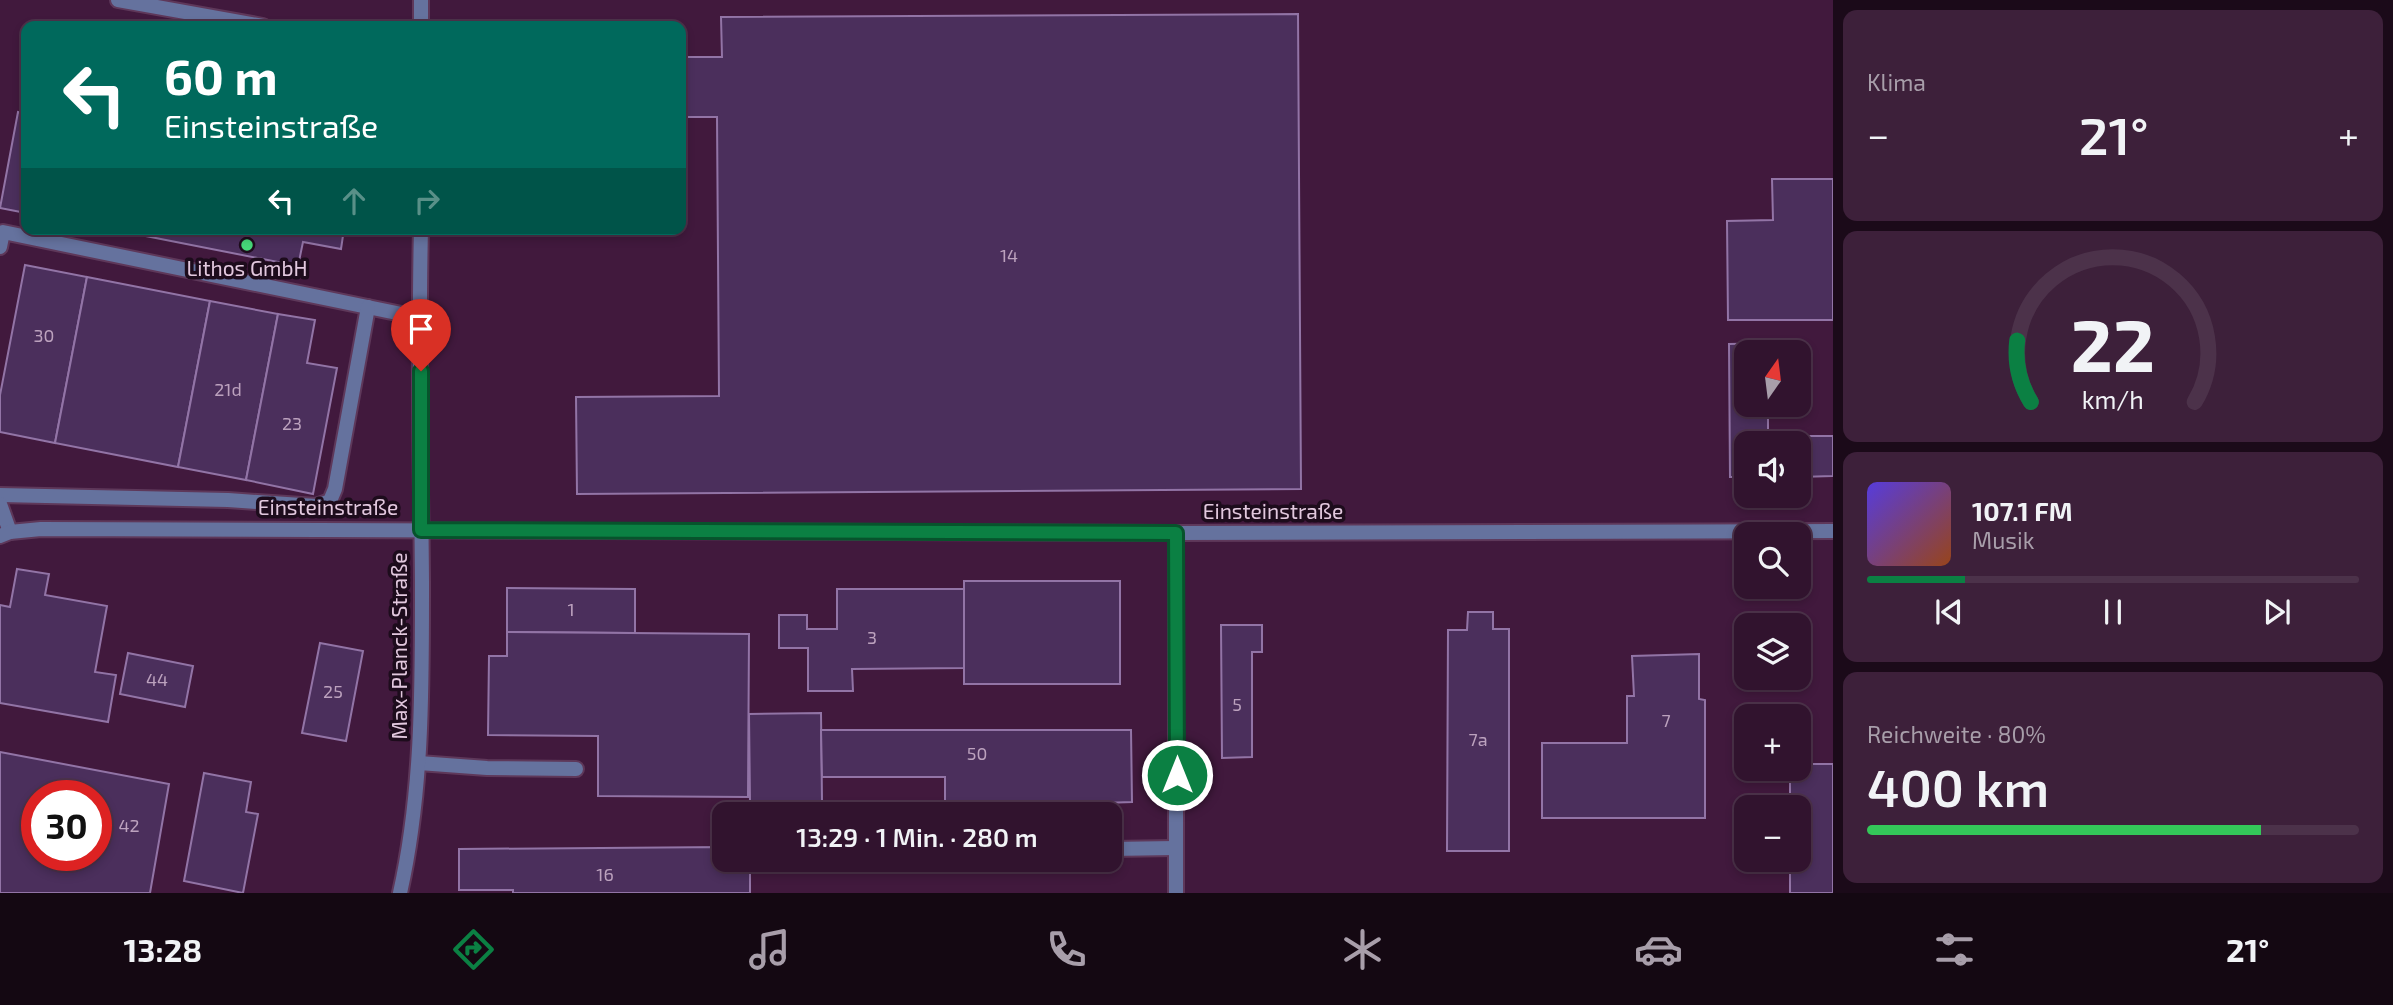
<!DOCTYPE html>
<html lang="de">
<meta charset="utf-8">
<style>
:root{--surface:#31132e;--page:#3d203a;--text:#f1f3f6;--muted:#a89eaa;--line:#4c324a;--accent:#0b8043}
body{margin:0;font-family:"Exo 2",sans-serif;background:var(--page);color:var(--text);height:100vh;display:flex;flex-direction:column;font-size:26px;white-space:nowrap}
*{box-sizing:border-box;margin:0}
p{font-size:23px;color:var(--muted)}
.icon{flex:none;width:38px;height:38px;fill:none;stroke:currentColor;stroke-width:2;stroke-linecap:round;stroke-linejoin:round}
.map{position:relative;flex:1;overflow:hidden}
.side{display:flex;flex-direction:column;gap:10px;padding:10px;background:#1b0a19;width:560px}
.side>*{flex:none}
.hud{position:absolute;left:21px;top:21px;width:665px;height:214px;border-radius:14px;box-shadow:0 4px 10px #0003,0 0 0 2px var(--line);background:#00695c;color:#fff;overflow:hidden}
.needle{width:46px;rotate:14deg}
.buttons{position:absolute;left:1734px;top:340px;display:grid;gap:14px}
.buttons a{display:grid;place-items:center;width:77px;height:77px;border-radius:14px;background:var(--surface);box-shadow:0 4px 10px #0003,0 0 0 2px var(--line);font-size:35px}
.speed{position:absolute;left:21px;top:780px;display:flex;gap:14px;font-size:35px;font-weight:700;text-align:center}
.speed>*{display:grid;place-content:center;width:91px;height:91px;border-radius:50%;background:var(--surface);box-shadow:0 4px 10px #0003,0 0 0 2px var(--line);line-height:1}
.speed .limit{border:10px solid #d22;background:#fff;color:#111}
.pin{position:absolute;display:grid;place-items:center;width:60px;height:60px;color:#fff;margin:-72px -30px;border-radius:50% 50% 50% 0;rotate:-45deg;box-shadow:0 0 7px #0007}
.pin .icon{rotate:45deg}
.me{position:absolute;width:77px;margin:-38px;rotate:0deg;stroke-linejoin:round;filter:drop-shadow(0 0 5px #0008)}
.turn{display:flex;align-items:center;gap:24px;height:147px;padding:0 28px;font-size:32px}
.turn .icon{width:91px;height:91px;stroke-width:2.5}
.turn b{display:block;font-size:49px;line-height:60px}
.lanes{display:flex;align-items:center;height:66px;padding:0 28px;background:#0003;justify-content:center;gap:35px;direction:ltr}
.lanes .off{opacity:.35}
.big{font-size:52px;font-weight:600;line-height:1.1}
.side .card{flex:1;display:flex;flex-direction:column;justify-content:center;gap:10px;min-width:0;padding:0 24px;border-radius:14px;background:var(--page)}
.side .dial{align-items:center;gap:0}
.dial svg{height:182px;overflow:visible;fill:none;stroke:var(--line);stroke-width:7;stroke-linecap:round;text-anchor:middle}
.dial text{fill:var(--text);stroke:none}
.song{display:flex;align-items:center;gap:21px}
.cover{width:84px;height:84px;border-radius:10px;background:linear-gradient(135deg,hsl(250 70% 55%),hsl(20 70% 35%))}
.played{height:7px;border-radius:4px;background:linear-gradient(90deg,var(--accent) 20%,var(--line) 20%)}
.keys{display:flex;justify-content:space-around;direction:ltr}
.heat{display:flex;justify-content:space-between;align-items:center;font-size:38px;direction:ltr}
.charge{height:10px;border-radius:5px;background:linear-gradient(90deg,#34c759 80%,var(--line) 0)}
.trip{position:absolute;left:712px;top:802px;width:410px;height:70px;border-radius:14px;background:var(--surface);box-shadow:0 4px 10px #0003,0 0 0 2px var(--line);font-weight:600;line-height:70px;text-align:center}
.dock{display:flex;height:112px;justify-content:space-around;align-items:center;background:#140812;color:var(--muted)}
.dock .icon{width:49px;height:49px}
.dock .selected{color:var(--accent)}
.dock b{font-size:32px;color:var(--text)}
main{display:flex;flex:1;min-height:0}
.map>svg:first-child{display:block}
.building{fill:#4b2f5c;stroke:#9274a6;stroke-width:2;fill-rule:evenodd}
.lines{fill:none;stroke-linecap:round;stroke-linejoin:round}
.lane-casing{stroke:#5e385a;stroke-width:18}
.street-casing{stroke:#5e385a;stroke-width:18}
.lane{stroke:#65729e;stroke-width:14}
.street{stroke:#65729e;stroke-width:14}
.route-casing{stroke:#07532c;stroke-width:18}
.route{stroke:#0b8043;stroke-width:12}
.poi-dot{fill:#47d779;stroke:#1d0c1c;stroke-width:2.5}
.labels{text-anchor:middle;stroke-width:7;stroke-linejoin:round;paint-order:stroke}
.number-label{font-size:18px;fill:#bca2be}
.poi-label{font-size:21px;fill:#e2c8de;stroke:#1d0c1c}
.street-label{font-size:21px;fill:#e2c8de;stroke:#1d0c1c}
</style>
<main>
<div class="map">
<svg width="1833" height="893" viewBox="0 0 1833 893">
<rect width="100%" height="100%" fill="#41193d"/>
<!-- building -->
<g class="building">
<path d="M 1298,14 L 1301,489 L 577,494 L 576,397 L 719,396 L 717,117 L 681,117 L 681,57 L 722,57 L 721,17 Z"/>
<path d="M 18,112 L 26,114 L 26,213 L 0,208 Z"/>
<path d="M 1772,179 L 1833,179 L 1833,320 L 1728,320 L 1727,221 L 1773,220 Z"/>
<path d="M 110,229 L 344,229 L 341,249 L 303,242 L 298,266 Z"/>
<path d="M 25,265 L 87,277 L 55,443 L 0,432 L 0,395 Z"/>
<path d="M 87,277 L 210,301 L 178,467 L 55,443 Z"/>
<path d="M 210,301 L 278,314 L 246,480 L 178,467 Z"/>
<path d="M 278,314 L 315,320 L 307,363 L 337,368 L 313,494 L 246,480 Z"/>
<path d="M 1780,343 L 1780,352 L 1746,352 L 1746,404 L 1768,404 L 1768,436 L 1833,436 L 1833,476 L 1799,477 L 1799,443 L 1746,443 L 1746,477 L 1730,477 L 1729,344 Z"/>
<path d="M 17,569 L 49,574 L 45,595 L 107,606 L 95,672 L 116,675 L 108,722 L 0,703 L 0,605 L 10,607 Z"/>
<rect x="964" y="581" width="156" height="103"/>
<path d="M 507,588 L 635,589 L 635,633 L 507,632 Z"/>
<path d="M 837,589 L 964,589 L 964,668 L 852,669 L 853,691 L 808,691 L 808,648 L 779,648 L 779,615 L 807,615 L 807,629 L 837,629 Z"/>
<path d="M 1468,612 L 1493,612 L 1493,629 L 1509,629 L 1509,851 L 1447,851 L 1448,630 L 1467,630 Z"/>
<path d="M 1221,625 L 1262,625 L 1262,652 L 1252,652 L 1252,757 L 1222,758 Z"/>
<path d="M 507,632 L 749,634 L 748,797 L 598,796 L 598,736 L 488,735 L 489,656 L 507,656 Z"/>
<path d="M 320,643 L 363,651 L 346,741 L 302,733 Z"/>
<path d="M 128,653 L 193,666 L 185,707 L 120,694 Z"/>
<path d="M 1699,654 L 1699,699 L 1705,700 L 1705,818 L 1542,818 L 1542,743 L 1627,743 L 1627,696 L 1634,696 L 1632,656 Z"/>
<path d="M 821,713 L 822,801 L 750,802 L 749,714 Z"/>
<path d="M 821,730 L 1131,730 L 1132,802 L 1102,803 L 1102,814 L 945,814 L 945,777 L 822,777 Z"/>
<path d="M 0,752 L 169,784 L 150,893 L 0,893 ZM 37,796 L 96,796 L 96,856 L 37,856 Z"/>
<path d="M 1799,764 L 1833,764 L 1833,893 L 1790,893 L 1790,859 L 1799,859 L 1799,807 L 1790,807 L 1790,768 L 1799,768 Z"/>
<path d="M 204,773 L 251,782 L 246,812 L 258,814 L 243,893 L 184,881 Z"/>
<path d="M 724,847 L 724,859 L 750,859 L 750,893 L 513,893 L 513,890 L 459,890 L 459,849 Z"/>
</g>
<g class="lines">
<defs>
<g id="lane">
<path d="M 118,0 L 263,26"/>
<path d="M 0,247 L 3,232 L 421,318"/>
<path d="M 0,495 L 228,500 L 316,506 L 330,501 L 335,489 L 368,307"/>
<path d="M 0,504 L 10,532"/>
<path d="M 419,763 L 487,768 L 576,769"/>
<path d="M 1110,849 L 1175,848"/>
</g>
<g id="street">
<path d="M 421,0 L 421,26"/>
<path d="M 0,536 L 10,532 L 41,529 L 1176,533 L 1833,531"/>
<path d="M 400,893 C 423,790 422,686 422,581 C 421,464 418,346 421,229"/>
<path d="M 1176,893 L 1176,533"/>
</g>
</defs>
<!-- lane casing -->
<use href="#lane" class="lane-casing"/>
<!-- street casing -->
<use href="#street" class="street-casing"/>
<!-- lane -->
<use href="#lane" class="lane"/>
<!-- street -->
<use href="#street" class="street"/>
</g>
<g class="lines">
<defs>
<path id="route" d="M 421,371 L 421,530 L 1176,533 L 1177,775"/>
</defs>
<!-- route casing -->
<use href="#route" class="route-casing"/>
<!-- route -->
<use href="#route" class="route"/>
</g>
<!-- markers -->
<circle class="poi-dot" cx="247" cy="245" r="7"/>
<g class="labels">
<!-- number labels -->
<g class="number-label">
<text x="1009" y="262">14</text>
<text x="44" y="342">30</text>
<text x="228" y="396">21d</text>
<text x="292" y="430">23</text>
<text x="571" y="616">1</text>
<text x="872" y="644">3</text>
<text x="157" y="686">44</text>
<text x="333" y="698">25</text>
<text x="1237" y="711">5</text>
<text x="1666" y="727">7</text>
<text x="1478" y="746">7a</text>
<text x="977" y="760">50</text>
<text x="129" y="832">42</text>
<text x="605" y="881">16</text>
</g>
<!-- poi labels -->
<g class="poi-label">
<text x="247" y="276">Lithos GmbH</text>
</g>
<!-- street labels -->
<g class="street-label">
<text x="328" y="515">Einsteinstraße</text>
<text x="1273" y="519">Einsteinstraße</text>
<text transform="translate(400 646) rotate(-90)" y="7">Max-Planck-Straße</text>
</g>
</g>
</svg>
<div class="buttons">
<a><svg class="needle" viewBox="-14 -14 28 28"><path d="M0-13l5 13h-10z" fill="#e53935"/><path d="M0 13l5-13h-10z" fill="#a89eaa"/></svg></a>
<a><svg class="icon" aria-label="sound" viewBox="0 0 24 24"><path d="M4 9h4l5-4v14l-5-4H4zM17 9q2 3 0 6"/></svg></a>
<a><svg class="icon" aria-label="search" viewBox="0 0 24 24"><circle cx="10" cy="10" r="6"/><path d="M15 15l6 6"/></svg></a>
<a><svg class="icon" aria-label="layers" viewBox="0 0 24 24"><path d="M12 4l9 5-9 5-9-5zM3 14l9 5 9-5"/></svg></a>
<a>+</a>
<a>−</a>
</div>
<div class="speed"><div class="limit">30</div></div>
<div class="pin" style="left:421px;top:371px;background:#d93025"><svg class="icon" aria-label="arrive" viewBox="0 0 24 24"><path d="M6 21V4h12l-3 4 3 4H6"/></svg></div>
<svg class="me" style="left:1177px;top:775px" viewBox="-20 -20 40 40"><circle r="17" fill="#0b8043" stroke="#fff" stroke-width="3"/><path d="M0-11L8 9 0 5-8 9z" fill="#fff"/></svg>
<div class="trip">13:29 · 1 Min. · 280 m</div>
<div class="hud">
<div class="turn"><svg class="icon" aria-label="left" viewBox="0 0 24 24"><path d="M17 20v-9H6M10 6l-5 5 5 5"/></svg><div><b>60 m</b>Einsteinstraße</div></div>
<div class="lanes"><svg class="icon" aria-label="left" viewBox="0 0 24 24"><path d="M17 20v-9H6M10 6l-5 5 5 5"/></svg><svg class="icon off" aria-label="ahead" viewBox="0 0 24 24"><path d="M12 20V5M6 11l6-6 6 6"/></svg><svg class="icon off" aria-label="right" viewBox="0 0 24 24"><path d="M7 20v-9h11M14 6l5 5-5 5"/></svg></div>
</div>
</div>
<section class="side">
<div class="card"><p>Klima</p>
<div class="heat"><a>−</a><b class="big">21°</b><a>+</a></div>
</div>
<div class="card dial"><svg viewBox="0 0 100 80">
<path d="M14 69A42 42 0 1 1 86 69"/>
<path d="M14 69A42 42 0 0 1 8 42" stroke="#0b8043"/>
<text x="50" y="56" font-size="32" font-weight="700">22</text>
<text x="50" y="72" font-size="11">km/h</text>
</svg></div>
<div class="card">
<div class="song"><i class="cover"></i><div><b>107.1 FM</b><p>Musik</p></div></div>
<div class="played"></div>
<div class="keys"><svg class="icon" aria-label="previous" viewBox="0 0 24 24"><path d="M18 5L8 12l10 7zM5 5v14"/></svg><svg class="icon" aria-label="pause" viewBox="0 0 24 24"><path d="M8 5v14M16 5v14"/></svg><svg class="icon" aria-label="next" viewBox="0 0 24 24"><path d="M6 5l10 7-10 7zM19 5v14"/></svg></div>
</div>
<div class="card"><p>Reichweite · 80%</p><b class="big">400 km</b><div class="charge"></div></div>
</section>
</main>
<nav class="dock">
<b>13:28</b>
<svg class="icon selected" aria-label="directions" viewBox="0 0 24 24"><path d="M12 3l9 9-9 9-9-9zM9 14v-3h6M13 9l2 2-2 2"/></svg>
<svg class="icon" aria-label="music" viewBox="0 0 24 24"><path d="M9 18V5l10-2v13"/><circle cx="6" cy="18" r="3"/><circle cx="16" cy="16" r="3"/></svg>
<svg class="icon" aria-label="phone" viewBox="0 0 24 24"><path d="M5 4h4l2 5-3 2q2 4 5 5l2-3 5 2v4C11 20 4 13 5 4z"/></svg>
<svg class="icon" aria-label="climate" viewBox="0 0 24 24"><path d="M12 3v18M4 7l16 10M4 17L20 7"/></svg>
<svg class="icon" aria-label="car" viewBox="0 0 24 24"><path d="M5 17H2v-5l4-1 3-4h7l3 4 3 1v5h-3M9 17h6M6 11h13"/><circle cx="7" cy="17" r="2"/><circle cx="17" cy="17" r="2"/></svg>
<svg class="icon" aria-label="filters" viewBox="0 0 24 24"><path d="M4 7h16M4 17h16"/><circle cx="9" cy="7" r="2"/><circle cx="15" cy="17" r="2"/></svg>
<b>21°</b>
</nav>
